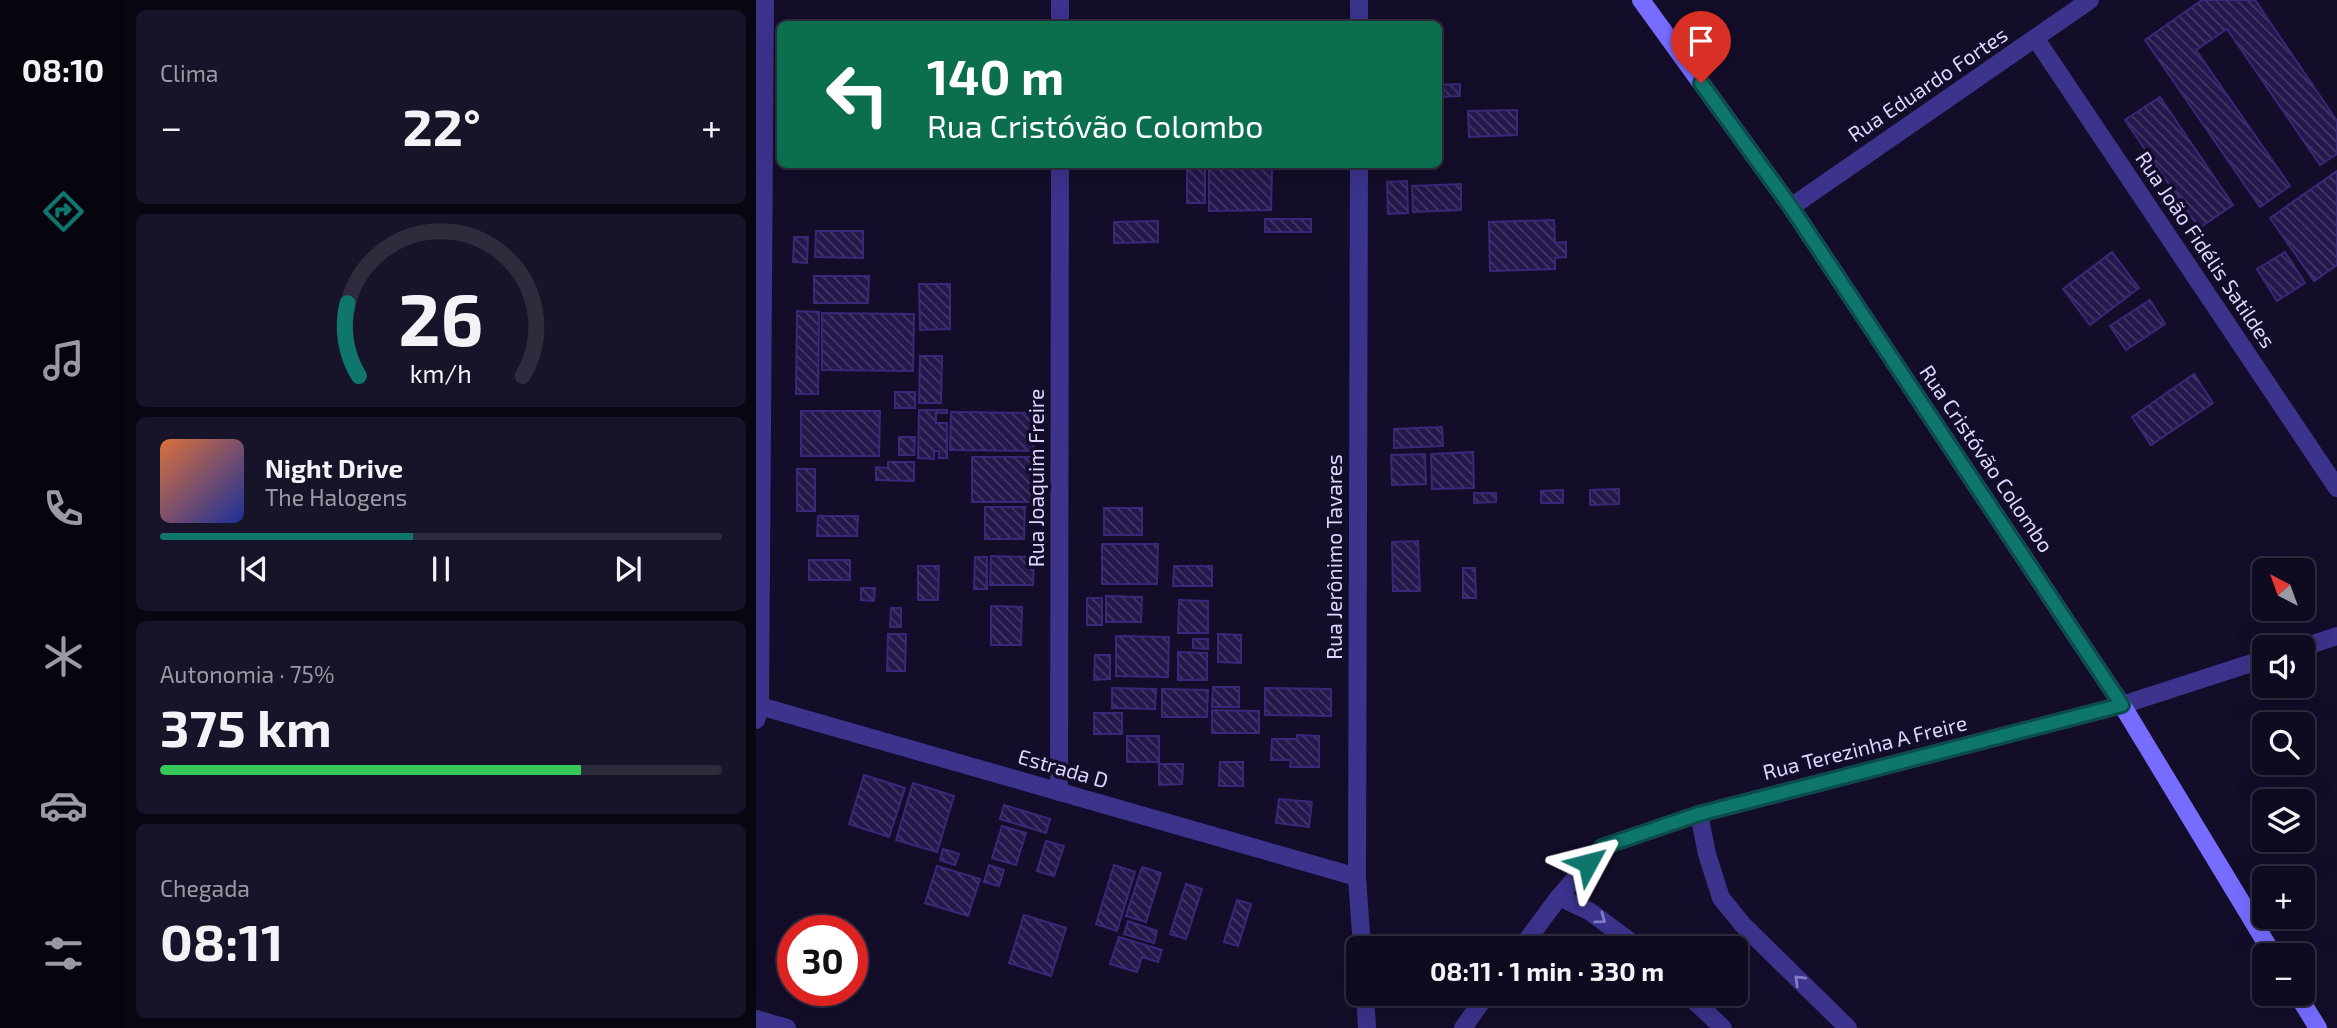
<!DOCTYPE html>
<html lang="pt">
<meta charset="utf-8">
<style>
:root{--surface:#0e0a1f;--page:#171328;--text:#f1f3f6;--muted:#9b9aa4;--line:#2e2b3d;--accent:#0f766e}
body{margin:0;font-family:"Exo 2",sans-serif;background:var(--page);color:var(--text);height:100vh;display:flex;flex-direction:column;font-size:26px;white-space:nowrap}
*{box-sizing:border-box;margin:0}
p{font-size:23px;color:var(--muted)}
.icon{flex:none;width:38px;height:38px;fill:none;stroke:currentColor;stroke-width:2;stroke-linecap:round;stroke-linejoin:round}
.map{position:relative;flex:1;overflow:hidden}
.sheet{display:flex;flex-direction:column;gap:10px;padding:10px;background:#080611;width:630px}
.sheet>*{flex:none}
.guide{position:absolute;left:21px;top:21px;width:665px;height:147px;border-radius:10px;box-shadow:0 7px 28px #0002,0 0 0 2px var(--line);background:#0b6e4f;color:#fff;overflow:hidden}
.needle{width:46px;rotate:319deg}
.tools{position:absolute;left:1496px;top:558px;display:grid;gap:14px}
.tools a{display:grid;place-items:center;width:63px;height:63px;border-radius:10px;background:var(--surface);box-shadow:0 7px 28px #0002,0 0 0 2px var(--line);font-size:35px}
.speed{position:absolute;left:21px;top:915px;display:flex;gap:14px;font-size:35px;font-weight:700;text-align:center}
.speed>*{display:grid;place-content:center;width:91px;height:91px;border-radius:50%;background:var(--surface);box-shadow:0 7px 28px #0002,0 0 0 2px var(--line);line-height:1}
.speed .limit{border:10px solid #d22;background:#fff;color:#111}
.pin{position:absolute;display:grid;place-items:center;width:60px;height:60px;color:#fff;margin:-72px -30px;border-radius:50% 50% 50% 0;rotate:-45deg;box-shadow:0 0 7px #0007}
.pin .icon{rotate:45deg}
.me{position:absolute;width:77px;margin:-38px;rotate:52deg;stroke-linejoin:round;filter:drop-shadow(0 0 5px #0008)}
.turn{display:flex;align-items:center;gap:24px;height:147px;padding:0 35px;font-size:32px}
.turn .icon{width:91px;height:91px;stroke-width:2.5}
.turn b{display:block;font-size:49px;line-height:60px}
.big{font-size:52px;font-weight:700;line-height:1.1}
.sheet .card{flex:1;display:flex;flex-direction:column;justify-content:center;gap:10px;min-width:0;padding:0 24px;border-radius:10px;background:var(--page)}
.sheet .dial{align-items:center;gap:0}
.dial svg{height:182px;overflow:visible;fill:none;stroke:var(--line);stroke-width:7;stroke-linecap:round;text-anchor:middle}
.dial text{fill:var(--text);stroke:none}
.song{display:flex;align-items:center;gap:21px}
.cover{width:84px;height:84px;border-radius:10px;background:linear-gradient(135deg,hsl(20 70% 55%),hsl(230 70% 35%))}
.played{height:7px;border-radius:4px;background:linear-gradient(90deg,var(--accent) 45%,var(--line) 45%)}
.keys{display:flex;justify-content:space-around;direction:ltr}
.heat{display:flex;justify-content:space-between;align-items:center;font-size:38px;direction:ltr}
.charge{height:10px;border-radius:5px;background:linear-gradient(90deg,#34c759 75%,var(--line) 0)}
.trip{position:absolute;left:590px;top:936px;width:402px;height:70px;border-radius:10px;background:var(--surface);box-shadow:0 7px 28px #0002,0 0 0 2px var(--line);font-weight:700;line-height:70px;text-align:center}
main{display:flex;flex:1;min-height:0}
.tab-bar{display:flex;flex-direction:column;width:126px;justify-content:space-around;align-items:center;background:#06040c;color:var(--muted)}
.tab-bar .icon{width:49px;height:49px}
.tab-bar .on{color:var(--accent)}
.tab-bar b{font-size:32px;color:var(--text)}
.map>svg:first-child{display:block}
.building{fill:url(#building-back-hatch);stroke:#3b277a;stroke-width:2}
.lines{fill:none;stroke-linecap:round;stroke-linejoin:round}
.street{stroke:#3b338c;stroke-width:18}
.secondary{stroke:#766cff;stroke-width:18}
.oneway{stroke:#837cc0}
.route-casing{stroke:#0a4d48;stroke-width:18}
.route{stroke:#0f766e;stroke-width:12}
.labels{text-anchor:middle;stroke-width:7;stroke-linejoin:round;paint-order:stroke}
.street-label{font-size:21px;fill:#dbd5ff;stroke:#130d29}
</style>
<main>
<nav class="tab-bar">
<b>08:10</b>
<svg class="icon on" aria-label="directions" viewBox="0 0 24 24"><path d="M12 3l9 9-9 9-9-9zM9 14v-3h6M13 9l2 2-2 2"/></svg>
<svg class="icon" aria-label="music" viewBox="0 0 24 24"><path d="M9 18V5l10-2v13"/><circle cx="6" cy="18" r="3"/><circle cx="16" cy="16" r="3"/></svg>
<svg class="icon" aria-label="phone" viewBox="0 0 24 24"><path d="M5 4h4l2 5-3 2q2 4 5 5l2-3 5 2v4C11 20 4 13 5 4z"/></svg>
<svg class="icon" aria-label="climate" viewBox="0 0 24 24"><path d="M12 3v18M4 7l16 10M4 17L20 7"/></svg>
<svg class="icon" aria-label="car" viewBox="0 0 24 24"><path d="M5 17H2v-5l4-1 3-4h7l3 4 3 1v5h-3M9 17h6M6 11h13"/><circle cx="7" cy="17" r="2"/><circle cx="17" cy="17" r="2"/></svg>
<svg class="icon" aria-label="filters" viewBox="0 0 24 24"><path d="M4 7h16M4 17h16"/><circle cx="9" cy="7" r="2"/><circle cx="15" cy="17" r="2"/></svg>
</nav>
<section class="sheet">
<div class="card"><p>Clima</p>
<div class="heat"><a>−</a><b class="big">22°</b><a>+</a></div>
</div>
<div class="card dial"><svg viewBox="0 0 100 80">
<path d="M14 69A42 42 0 1 1 86 69"/>
<path d="M14 69A42 42 0 0 1 9 37" stroke="#0f766e"/>
<text x="50" y="56" font-size="32" font-weight="700">26</text>
<text x="50" y="72" font-size="11">km/h</text>
</svg></div>
<div class="card">
<div class="song"><i class="cover"></i><div><b>Night Drive</b><p>The Halogens</p></div></div>
<div class="played"></div>
<div class="keys"><svg class="icon" aria-label="previous" viewBox="0 0 24 24"><path d="M18 5L8 12l10 7zM5 5v14"/></svg><svg class="icon" aria-label="pause" viewBox="0 0 24 24"><path d="M8 5v14M16 5v14"/></svg><svg class="icon" aria-label="next" viewBox="0 0 24 24"><path d="M6 5l10 7-10 7zM19 5v14"/></svg></div>
</div>
<div class="card"><p>Autonomia · 75%</p><b class="big">375 km</b><div class="charge"></div></div>
<div class="card"><p>Chegada</p><b class="big">08:11</b></div>
</section>
<div class="map">
<svg width="1581" height="1028" viewBox="0 0 1581 1028">
<defs>
<pattern id="building-back-hatch" width="6" height="6" patternUnits="userSpaceOnUse" patternTransform="scale(1.75)"><rect width="6" height="6" fill="#24174b"/><path d="M-1 5l2 2M0 0l6 6M5-1l2 2" fill="none" stroke="#433866"/></pattern>
</defs>
<rect width="100%" height="100%" fill="#130d29"/>
<!-- building -->
<g class="building">
<path d="M 1446,0 L 1499,0 L 1581,121 L 1581,154 L 1564,165 L 1471,29 L 1440,50 L 1534,186 L 1504,207 L 1389,40 Z"/>
<path d="M 480,20 L 480,24 L 421,24 L 421,21 Z"/>
<path d="M 704,84 L 704,96 L 682,97 L 682,85 Z"/>
<path d="M 1404,97 L 1477,205 L 1443,228 L 1369,120 Z"/>
<path d="M 761,110 L 761,135 L 713,137 L 712,111 Z"/>
<rect x="431" y="165" width="18" height="38"/>
<path d="M 453,168 L 516,168 L 515,210 L 453,211 Z"/>
<path d="M 1581,171 L 1581,265 L 1558,281 L 1514,218 Z"/>
<path d="M 651,181 L 652,213 L 632,214 L 631,182 Z"/>
<path d="M 705,184 L 705,210 L 657,212 L 656,186 Z"/>
<rect x="509" y="219" width="46" height="13"/>
<path d="M 798,220 L 799,243 L 810,242 L 810,257 L 799,258 L 799,269 L 734,271 L 733,222 Z"/>
<path d="M 402,221 L 402,242 L 358,243 L 358,222 Z"/>
<path d="M 60,231 L 107,231 L 107,258 L 59,257 Z"/>
<path d="M 38,237 L 52,237 L 51,263 L 37,262 Z"/>
<path d="M 1356,252 L 1383,288 L 1334,325 L 1307,289 Z"/>
<path d="M 1529,252 L 1549,283 L 1521,301 L 1501,269 Z"/>
<path d="M 58,276 L 113,276 L 112,303 L 58,303 Z"/>
<path d="M 163,284 L 194,284 L 194,329 L 164,330 Z"/>
<path d="M 1394,300 L 1409,324 L 1370,350 L 1354,326 Z"/>
<path d="M 41,311 L 63,312 L 62,394 L 40,394 Z"/>
<path d="M 66,313 L 158,314 L 157,371 L 66,370 Z"/>
<path d="M 164,356 L 186,356 L 185,403 L 163,403 Z"/>
<path d="M 1438,374 L 1457,403 L 1395,445 L 1376,417 Z"/>
<rect x="139" y="392" width="20" height="16"/>
<path d="M 163,410 L 191,410 L 191,413 L 180,413 L 180,423 L 191,423 L 191,458 L 183,458 L 183,451 L 178,451 L 178,459 L 162,458 Z"/>
<path d="M 45,411 L 124,411 L 123,456 L 45,456 Z"/>
<path d="M 195,412 L 278,413 L 277,451 L 194,450 Z"/>
<path d="M 686,427 L 687,446 L 638,448 L 638,429 Z"/>
<path d="M 143,437 L 159,437 L 158,455 L 143,455 Z"/>
<path d="M 717,452 L 718,488 L 676,489 L 675,454 Z"/>
<path d="M 669,454 L 670,484 L 636,485 L 635,455 Z"/>
<path d="M 216,457 L 285,457 L 284,502 L 216,502 Z"/>
<path d="M 132,462 L 158,462 L 158,481 L 120,480 L 120,467 L 132,468 Z"/>
<rect x="41" y="469" width="18" height="42"/>
<path d="M 863,489 L 863,504 L 834,505 L 834,490 Z"/>
<path d="M 807,490 L 807,503 L 785,503 L 785,491 Z"/>
<path d="M 718,493 L 740,493 L 740,502 L 718,503 Z"/>
<path d="M 229,507 L 269,507 L 268,539 L 229,539 Z"/>
<rect x="348" y="508" width="38" height="27"/>
<path d="M 62,516 L 102,516 L 101,536 L 61,536 Z"/>
<path d="M 662,541 L 664,591 L 637,591 L 636,542 Z"/>
<path d="M 346,544 L 402,544 L 401,584 L 346,584 Z"/>
<path d="M 235,556 L 278,557 L 277,585 L 234,585 Z"/>
<path d="M 219,557 L 231,557 L 231,589 L 218,589 Z"/>
<rect x="53" y="560" width="41" height="20"/>
<path d="M 162,566 L 183,566 L 182,600 L 162,600 Z"/>
<path d="M 418,566 L 456,566 L 456,586 L 417,586 Z"/>
<path d="M 707,568 L 719,568 L 720,598 L 707,598 Z"/>
<path d="M 105,588 L 119,588 L 118,601 L 105,600 Z"/>
<path d="M 350,596 L 386,597 L 385,622 L 350,622 Z"/>
<rect x="331" y="598" width="15" height="27"/>
<path d="M 423,600 L 452,601 L 452,633 L 422,633 Z"/>
<path d="M 235,606 L 266,607 L 265,645 L 235,645 Z"/>
<path d="M 135,608 L 145,608 L 145,627 L 134,627 Z"/>
<path d="M 132,634 L 150,634 L 149,671 L 131,671 Z"/>
<path d="M 462,634 L 485,635 L 485,663 L 462,662 Z"/>
<path d="M 360,636 L 413,637 L 412,677 L 360,676 Z"/>
<path d="M 437,639 L 452,639 L 452,649 L 437,648 Z"/>
<path d="M 422,652 L 451,653 L 451,680 L 422,680 Z"/>
<path d="M 339,655 L 354,655 L 354,679 L 338,680 Z"/>
<path d="M 457,687 L 483,687 L 483,707 L 456,707 Z"/>
<path d="M 356,688 L 400,689 L 399,709 L 356,708 Z"/>
<path d="M 509,688 L 575,689 L 575,716 L 509,715 Z"/>
<path d="M 406,689 L 452,690 L 451,717 L 406,717 Z"/>
<path d="M 456,710 L 503,711 L 503,733 L 456,733 Z"/>
<rect x="338" y="713" width="28" height="21"/>
<path d="M 541,735 L 563,736 L 563,767 L 534,767 L 535,760 L 515,760 L 516,739 L 541,739 Z"/>
<rect x="371" y="736" width="32" height="26"/>
<path d="M 464,762 L 487,762 L 487,786 L 463,786 Z"/>
<path d="M 403,764 L 427,764 L 426,784 L 403,785 Z"/>
<path d="M 108,775 L 149,788 L 133,837 L 93,824 Z"/>
<path d="M 157,783 L 198,796 L 181,852 L 140,840 Z"/>
<path d="M 523,799 L 556,802 L 553,827 L 520,823 Z"/>
<path d="M 248,805 L 294,819 L 290,833 L 244,819 Z"/>
<path d="M 246,826 L 270,833 L 260,865 L 236,858 Z"/>
<path d="M 290,841 L 308,846 L 298,876 L 281,871 Z"/>
<path d="M 187,849 L 203,854 L 199,865 L 184,860 Z"/>
<path d="M 233,865 L 248,870 L 243,886 L 228,882 Z"/>
<path d="M 358,865 L 379,872 L 361,931 L 340,924 Z"/>
<path d="M 181,866 L 224,879 L 212,916 L 169,903 Z"/>
<path d="M 386,867 L 405,873 L 390,922 L 370,916 Z"/>
<path d="M 430,884 L 446,889 L 430,939 L 414,934 Z"/>
<path d="M 481,900 L 495,904 L 482,946 L 468,942 Z"/>
<path d="M 268,915 L 310,928 L 295,976 L 253,963 Z"/>
<path d="M 372,921 L 401,931 L 398,943 L 368,934 Z"/>
<path d="M 363,937 L 406,950 L 402,962 L 386,957 L 381,972 L 354,964 Z"/>
</g>
<g class="lines">
<!-- street -->
<g class="street">
<path d="M 304,24 L 304,0"/>
<path d="M 603,24 L 603,0"/>
<path d="M 1280,39 L 1581,488"/>
<path d="M 603,164 L 601,877 L 606,948"/>
<path d="M 1035,207 L 1334,0"/>
<path d="M 1545,648 L 1581,636"/>
<path d="M 0,705 L 601,877"/>
<path d="M 0,720 L 4,707 L 9,0"/>
<path d="M 303,792 L 304,164"/>
<path d="M 943,814 L 951,854 L 965,898 L 987,925 L 1092,1028"/>
<path d="M 803,897 L 833,911 L 883,948"/>
<path d="M 765,948 L 803,897 L 846,847 L 943,814 L 1366,705 L 1508,659"/>
<path d="M 609,994 L 611,1028"/>
<path d="M 931,994 L 967,1028"/>
<path d="M 0,1019 L 31,1028"/>
<path d="M 707,1028 L 731,994"/>
</g>
<!-- secondary -->
<g class="secondary">
<path d="M 885,0 L 1035,207 L 1366,705 L 1518,956"/>
<path d="M 1541,994 L 1562,1028"/>
</g>
</g>
<!-- one-way arrows -->
<defs><path id="oneway-chevron" d="M-2-3.5L2.5 0L-2 3.5" fill="none" stroke-width="1.6" stroke-linecap="round" stroke-linejoin="round" transform="scale(1.75)"/></defs>
<g class="oneway">
<use href="#oneway-chevron" transform="translate(845 919) rotate(36)"/>
<use href="#oneway-chevron" transform="translate(1043 980) rotate(-136)"/>
</g>
<g class="lines">
<defs>
<path id="route" d="M 832,863 L 846,847 L 943,814 L 1366,705 L 1035,207 L 945,83"/>
</defs>
<!-- route casing -->
<use href="#route" class="route-casing"/>
<!-- route -->
<use href="#route" class="route"/>
</g>
<g class="labels">
<!-- street labels -->
<g class="street-label">
<text transform="translate(1172 85) rotate(-34)" y="7">Rua Eduardo Fortes</text>
<text transform="translate(1449 250) rotate(56)" y="7">Rua João Fidélis Satildes</text>
<text transform="translate(1230 459) rotate(56)" y="7">Rua Cristóvão Colombo</text>
<text transform="translate(281 478) rotate(-90)" y="7">Rua Joaquim Freire</text>
<text transform="translate(579 557) rotate(-90)" y="7">Rua Jerônimo Tavares</text>
<text transform="translate(1109 748) rotate(-14)" y="7">Rua Terezinha A Freire</text>
<text transform="translate(307 769) rotate(16)" y="7">Estrada D</text>
</g>
</g>
</svg>
<div class="tools">
<a><svg class="needle" viewBox="-14 -14 28 28"><path d="M0-13l5 13h-10z" fill="#e53935"/><path d="M0 13l5-13h-10z" fill="#9b9aa4"/></svg></a>
<a><svg class="icon" aria-label="sound" viewBox="0 0 24 24"><path d="M4 9h4l5-4v14l-5-4H4zM17 9q2 3 0 6"/></svg></a>
<a><svg class="icon" aria-label="search" viewBox="0 0 24 24"><circle cx="10" cy="10" r="6"/><path d="M15 15l6 6"/></svg></a>
<a><svg class="icon" aria-label="layers" viewBox="0 0 24 24"><path d="M12 4l9 5-9 5-9-5zM3 14l9 5 9-5"/></svg></a>
<a>+</a>
<a>−</a>
</div>
<div class="speed"><div class="limit">30</div></div>
<div class="pin" style="left:945px;top:83px;background:#d93025"><svg class="icon" aria-label="arrive" viewBox="0 0 24 24"><path d="M6 21V4h12l-3 4 3 4H6"/></svg></div>
<svg class="me" style="left:832px;top:863px" viewBox="-20 -20 40 40"><path d="M0-17L14 15 0 8-14 15z" fill="#0f766e" stroke="#fff" stroke-width="4"/></svg>
<div class="trip">08:11 · 1 min · 330 m</div>
<div class="guide">
<div class="turn"><svg class="icon" aria-label="left" viewBox="0 0 24 24"><path d="M17 20v-9H6M10 6l-5 5 5 5"/></svg><div><b>140 m</b>Rua Cristóvão Colombo</div></div>
</div>
</div>
</main>
